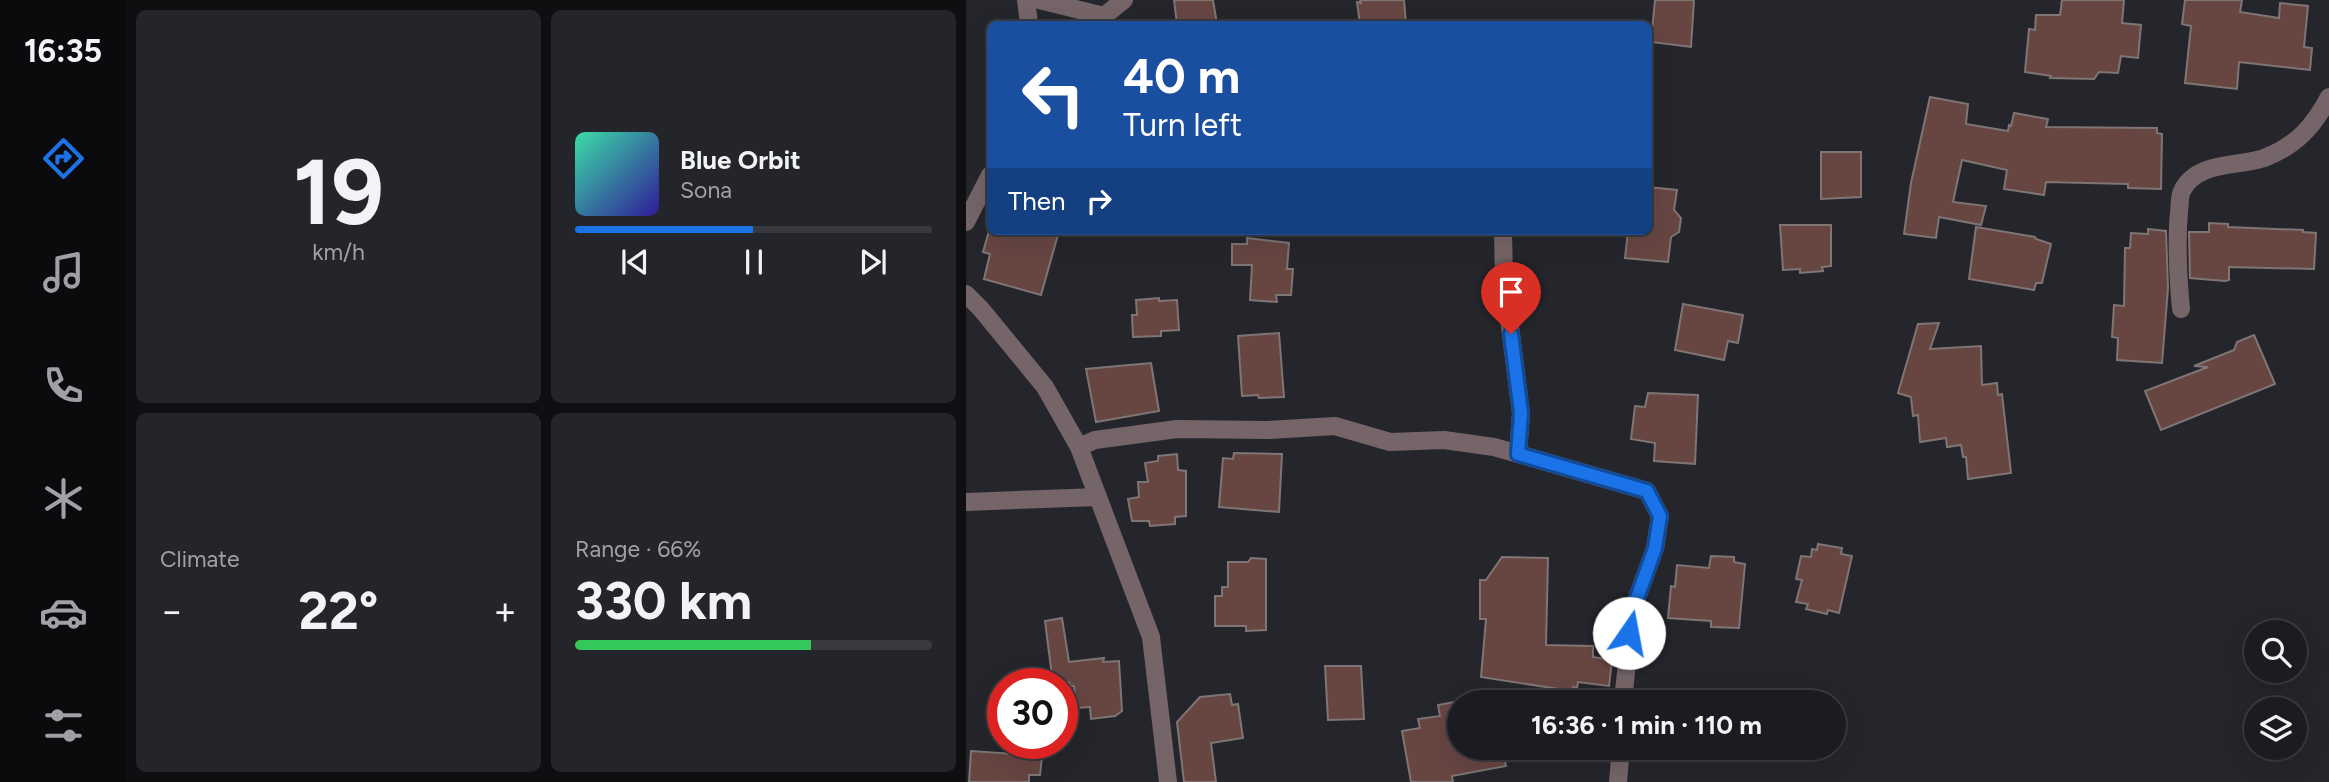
<!DOCTYPE html>
<meta charset="utf-8">
<style>
:root{--surface:#1b1c21;--page:#24252a;--text:#f1f3f6;--muted:#a0a1a5;--line:#393a3f;--accent:#1a73e8}
body{margin:0;font-family:Figtree,sans-serif;background:var(--page);color:var(--text);height:100vh;display:flex;flex-direction:column;font-size:26px;white-space:nowrap}
*{box-sizing:border-box;margin:0}
p{font-size:23px;color:var(--muted)}
.icon{flex:none;width:38px;height:38px;fill:none;stroke:currentColor;stroke-width:2;stroke-linecap:round;stroke-linejoin:round}
.map{position:relative;flex:1;overflow:hidden}
.panel{display:flex;flex-direction:column;gap:10px;padding:10px;background:#0f0f12;width:840px}
.panel>*{flex:none}
.guide{position:absolute;left:21px;top:21px;width:665px;height:214px;border-radius:10px;box-shadow:0 7px 28px #0002,0 0 0 2px var(--line);background:#1a4fa0;color:#fff;overflow:hidden}
.controls{position:absolute;left:1278px;top:620px;display:grid;gap:14px}
.controls a{display:grid;place-items:center;width:63px;height:63px;border-radius:50%;background:var(--surface);box-shadow:0 7px 28px #0002,0 0 0 2px var(--line);font-size:35px}
.speed{position:absolute;left:21px;top:668px;display:flex;gap:14px;font-size:35px;font-weight:700;text-align:center}
.speed>*{display:grid;place-content:center;width:91px;height:91px;border-radius:50%;background:var(--surface);box-shadow:0 7px 28px #0002,0 0 0 2px var(--line);line-height:1}
.speed .limit{border:10px solid #d22;background:#fff;color:#111}
.pin{position:absolute;display:grid;place-items:center;width:60px;height:60px;color:#fff;margin:-72px -30px;border-radius:50% 50% 50% 0;rotate:-45deg;box-shadow:0 0 7px #0007}
.pin .icon{rotate:45deg}
.me{position:absolute;width:77px;margin:-38px;rotate:12deg;stroke-linejoin:round;filter:drop-shadow(0 0 5px #0008)}
.turn{display:flex;align-items:center;gap:24px;height:147px;padding:0 21px;font-size:32px}
.turn .icon{width:91px;height:91px;stroke-width:2.5}
.turn b{display:block;font-size:49px;line-height:60px}
.then{display:flex;align-items:center;height:66px;padding:0 21px;background:#0003;gap:14px;font-size:26px}
.big{font-size:52px;font-weight:700;line-height:1.1}
.panel .widget{flex:1;display:flex;flex-direction:column;justify-content:center;gap:10px;min-width:0;padding:0 24px;border-radius:10px;background:var(--page)}
.panel .dial{align-items:center;gap:0}
.dial b{font-size:91px;line-height:1}
.song{display:flex;align-items:center;gap:21px}
.cover{width:84px;height:84px;border-radius:10px;background:linear-gradient(135deg,hsl(160 70% 55%),hsl(250 70% 35%))}
.played{height:7px;border-radius:4px;background:linear-gradient(90deg,var(--accent) 50%,var(--line) 50%)}
.keys{display:flex;justify-content:space-around;direction:ltr}
.heat{display:flex;justify-content:space-between;align-items:center;font-size:38px;direction:ltr}
.charge{height:10px;border-radius:5px;background:linear-gradient(90deg,#34c759 66%,var(--line) 0)}
.panel .tiles{flex:1;display:grid;gap:10px;grid-template-columns:repeat(2,1fr)}
.trip{position:absolute;left:481px;top:690px;width:399px;height:70px;border-radius:35px;background:var(--surface);box-shadow:0 7px 28px #0002,0 0 0 2px var(--line);font-weight:700;line-height:70px;text-align:center}
main{display:flex;flex:1;min-height:0}
.tabs{display:flex;flex-direction:column;width:126px;justify-content:space-around;align-items:center;background:#0b0b0d;color:var(--muted)}
.tabs .icon{width:49px;height:49px}
.tabs .active{color:var(--accent)}
.tabs b{font-size:32px;color:var(--text)}
.map>svg:first-child{display:block}
.building{fill:#674642;stroke:#7e7574;stroke-width:2}
.lines{fill:none;stroke-linecap:round;stroke-linejoin:round}
.minor{stroke:#756568;stroke-width:18}
.route-casing{stroke:#114b97;stroke-width:18}
.route{stroke:#1a73e8;stroke-width:12}
</style>
<main>
<nav class="tabs">
<b>16:35</b>
<svg class="icon active" aria-label="directions" viewBox="0 0 24 24"><path d="M12 3l9 9-9 9-9-9zM9 14v-3h6M13 9l2 2-2 2"/></svg>
<svg class="icon" aria-label="music" viewBox="0 0 24 24"><path d="M9 18V5l10-2v13"/><circle cx="6" cy="18" r="3"/><circle cx="16" cy="16" r="3"/></svg>
<svg class="icon" aria-label="phone" viewBox="0 0 24 24"><path d="M5 4h4l2 5-3 2q2 4 5 5l2-3 5 2v4C11 20 4 13 5 4z"/></svg>
<svg class="icon" aria-label="climate" viewBox="0 0 24 24"><path d="M12 3v18M4 7l16 10M4 17L20 7"/></svg>
<svg class="icon" aria-label="car" viewBox="0 0 24 24"><path d="M5 17H2v-5l4-1 3-4h7l3 4 3 1v5h-3M9 17h6M6 11h13"/><circle cx="7" cy="17" r="2"/><circle cx="17" cy="17" r="2"/></svg>
<svg class="icon" aria-label="filters" viewBox="0 0 24 24"><path d="M4 7h16M4 17h16"/><circle cx="9" cy="7" r="2"/><circle cx="15" cy="17" r="2"/></svg>
</nav>
<section class="panel">
<div class="tiles">
<div class="widget dial"><b>19</b><p>km/h</p></div>
<div class="widget">
<div class="song"><i class="cover"></i><div><b>Blue Orbit</b><p>Sona</p></div></div>
<div class="played"></div>
<div class="keys"><svg class="icon" aria-label="previous" viewBox="0 0 24 24"><path d="M18 5L8 12l10 7zM5 5v14"/></svg><svg class="icon" aria-label="pause" viewBox="0 0 24 24"><path d="M8 5v14M16 5v14"/></svg><svg class="icon" aria-label="next" viewBox="0 0 24 24"><path d="M6 5l10 7-10 7zM19 5v14"/></svg></div>
</div>
<div class="widget"><p>Climate</p>
<div class="heat"><a>−</a><b class="big">22°</b><a>+</a></div>
</div>
<div class="widget"><p>Range · 66%</p><b class="big">330 km</b><div class="charge"></div></div>
</div>
</section>
<div class="map">
<svg width="1363" height="782" viewBox="0 0 1363 782">
<rect width="100%" height="100%" fill="#24262c"/>
<!-- building -->
<g class="building">
<path d="M 208,0 L 247,0 L 251,24 L 211,24 Z"/>
<path d="M 394,0 L 438,0 L 440,24 L 394,24 L 391,2 L 395,3 Z"/>
<path d="M 689,0 L 728,0 L 725,47 L 685,42 Z"/>
<path d="M 1096,0 L 1158,0 L 1156,23 L 1175,25 L 1172,58 L 1155,56 L 1152,73 L 1133,72 L 1128,79 L 1084,78 L 1085,76 L 1059,72 L 1063,29 L 1069,30 L 1070,15 L 1094,15 Z"/>
<path d="M 1219,0 L 1276,0 L 1274,12 L 1313,18 L 1314,3 L 1342,6 L 1338,47 L 1346,48 L 1344,70 L 1273,62 L 1271,89 L 1219,83 L 1225,26 L 1216,24 Z"/>
<path d="M 964,97 L 1002,104 L 1000,124 L 1042,131 L 1043,125 L 1045,126 L 1048,113 L 1082,119 L 1080,127 L 1191,128 L 1191,133 L 1196,134 L 1195,189 L 1162,188 L 1162,184 L 1080,182 L 1078,195 L 1038,189 L 1041,170 L 996,160 L 987,202 L 1020,206 L 1015,225 L 973,217 L 970,238 L 938,234 L 945,183 Z"/>
<path d="M 855,152 L 895,152 L 895,197 L 855,199 Z"/>
<path d="M 682,187 L 711,190 L 708,210 L 715,218 L 713,232 L 705,237 L 702,262 L 659,258 L 662,231 L 682,231 Z"/>
<path d="M 1243,223 L 1262,224 L 1262,227 L 1337,230 L 1337,232 L 1350,233 L 1348,269 L 1263,267 L 1263,280 L 1259,281 L 1224,278 L 1223,232 L 1243,232 Z"/>
<path d="M 814,225 L 865,225 L 865,266 L 856,267 L 857,271 L 834,273 L 834,269 L 817,270 Z"/>
<path d="M 1010,227 L 1069,237 L 1070,239 L 1085,244 L 1076,283 L 1070,283 L 1068,290 L 1003,279 Z"/>
<path d="M 1182,229 L 1200,231 L 1202,288 L 1196,363 L 1151,360 L 1152,338 L 1146,337 L 1148,305 L 1158,306 L 1159,248 L 1164,248 L 1165,233 L 1182,234 Z"/>
<path d="M 23,231 L 93,231 L 75,295 L 18,279 L 24,254 L 17,252 Z"/>
<path d="M 281,238 L 323,243 L 321,269 L 327,269 L 325,295 L 310,295 L 311,302 L 284,300 L 286,265 L 266,265 L 266,244 L 281,244 Z"/>
<path d="M 193,298 L 193,301 L 211,300 L 213,330 L 195,331 L 195,336 L 167,337 L 166,315 L 171,315 L 170,300 Z"/>
<path d="M 717,304 L 777,315 L 772,343 L 762,341 L 758,360 L 709,350 Z"/>
<path d="M 973,323 L 964,349 L 1015,346 L 1016,385 L 1031,383 L 1032,395 L 1036,394 L 1045,473 L 1002,479 L 1000,457 L 997,457 L 995,445 L 981,447 L 980,438 L 954,442 L 952,415 L 947,416 L 945,397 L 932,393 L 952,324 Z"/>
<path d="M 313,333 L 318,397 L 293,398 L 292,395 L 276,396 L 272,336 Z"/>
<path d="M 1288,335 L 1309,384 L 1195,430 L 1179,391 L 1242,367 L 1228,366 L 1268,350 L 1271,342 Z"/>
<path d="M 185,363 L 193,411 L 130,422 L 120,369 Z"/>
<path d="M 682,393 L 732,395 L 729,464 L 688,461 L 689,443 L 665,439 L 669,406 L 679,407 Z"/>
<path d="M 268,453 L 316,454 L 313,512 L 253,507 L 257,458 L 267,459 Z"/>
<path d="M 211,454 L 212,470 L 220,471 L 220,516 L 209,517 L 209,524 L 184,526 L 183,521 L 166,521 L 162,499 L 173,497 L 172,482 L 182,482 L 179,463 L 192,461 L 192,456 Z"/>
<path d="M 852,544 L 876,548 L 875,554 L 886,556 L 873,613 L 862,610 L 861,614 L 840,609 L 842,604 L 830,602 L 836,580 L 830,579 L 835,556 L 845,557 L 846,549 L 851,550 Z"/>
<path d="M 745,556 L 768,557 L 768,562 L 779,564 L 773,628 L 745,627 L 745,621 L 702,618 L 705,586 L 709,587 L 711,565 L 743,568 Z"/>
<path d="M 536,557 L 582,558 L 580,645 L 627,646 L 627,657 L 646,660 L 643,686 L 612,682 L 611,688 L 607,687 L 606,691 L 515,677 L 520,619 L 514,619 L 514,580 L 520,580 Z"/>
<path d="M 285,558 L 300,559 L 300,630 L 280,631 L 280,626 L 249,626 L 249,596 L 256,596 L 256,587 L 262,587 L 262,562 L 282,562 Z"/>
<path d="M 96,618 L 103,662 L 138,658 L 137,662 L 153,661 L 156,711 L 149,716 L 125,719 L 124,707 L 110,708 L 108,686 L 104,686 L 103,682 L 87,684 L 79,621 Z"/>
<path d="M 359,666 L 395,666 L 398,719 L 362,720 Z"/>
<path d="M 264,694 L 266,705 L 272,704 L 277,738 L 245,743 L 250,782 L 218,782 L 211,722 L 234,697 Z"/>
<path d="M 494,701 L 494,747 L 536,747 L 540,766 L 486,776 L 487,782 L 445,782 L 436,731 L 454,728 L 452,719 L 474,716 L 472,705 Z"/>
<path d="M 5,751 L 76,756 L 74,775 L 63,775 L 63,782 L 3,782 Z"/>
</g>
<g class="lines">
<!-- minor -->
<g class="minor">
<path d="M 60,0 L 63,24"/>
<path d="M 73,0 L 138,16 L 158,0"/>
<path d="M 0,222 L 24,175"/>
<path d="M 537,231 L 538,280 L 555,413 L 552,454"/>
<path d="M 0,294 L 15,309 L 79,387 L 113,447 L 185,637 L 202,782"/>
<path d="M 1215,309 C 1212,277 1210,245 1213,212 C 1214,206 1213,197 1216,191 C 1230,161 1272,167 1298,158 C 1330,146 1348,126 1363,97"/>
<path d="M 113,447 L 129,440 L 211,429 L 302,430 L 369,426 L 424,442 L 478,440 L 528,447 L 681,491 L 694,516 L 689,548 L 666,612 L 657,702"/>
<path d="M 0,502 L 132,497"/>
<path d="M 652,782 L 655,747"/>
</g>
</g>
<g class="lines">
<defs>
<path id="route" d="M 545,334 L 555,413 L 552,454 L 681,491 L 694,516 L 689,548 L 666,612 L 663,633"/>
</defs>
<!-- route casing -->
<use href="#route" class="route-casing"/>
<!-- route -->
<use href="#route" class="route"/>
</g>
</svg>
<div class="controls">
<a><svg class="icon" aria-label="search" viewBox="0 0 24 24"><circle cx="10" cy="10" r="6"/><path d="M15 15l6 6"/></svg></a>
<a><svg class="icon" aria-label="layers" viewBox="0 0 24 24"><path d="M12 4l9 5-9 5-9-5zM3 14l9 5 9-5"/></svg></a>
</div>
<div class="speed"><div class="limit">30</div></div>
<div class="pin" style="left:545px;top:334px;background:#d93025"><svg class="icon" aria-label="arrive" viewBox="0 0 24 24"><path d="M6 21V4h12l-3 4 3 4H6"/></svg></div>
<svg class="me" style="left:663px;top:633px" viewBox="-20 -20 40 40"><circle r="19" fill="#fff"/><path d="M0-13L10 11 0 6-10 11z" fill="#1a73e8"/></svg>
<div class="trip">16:36 · 1 min · 110 m</div>
<div class="guide">
<div class="turn"><svg class="icon" aria-label="left" viewBox="0 0 24 24"><path d="M17 20v-9H6M10 6l-5 5 5 5"/></svg><div><b>40 m</b>Turn left</div></div>
<div class="then">Then<svg class="icon" aria-label="right" viewBox="0 0 24 24"><path d="M7 20v-9h11M14 6l5 5-5 5"/></svg></div>
</div>
</div>
</main>
